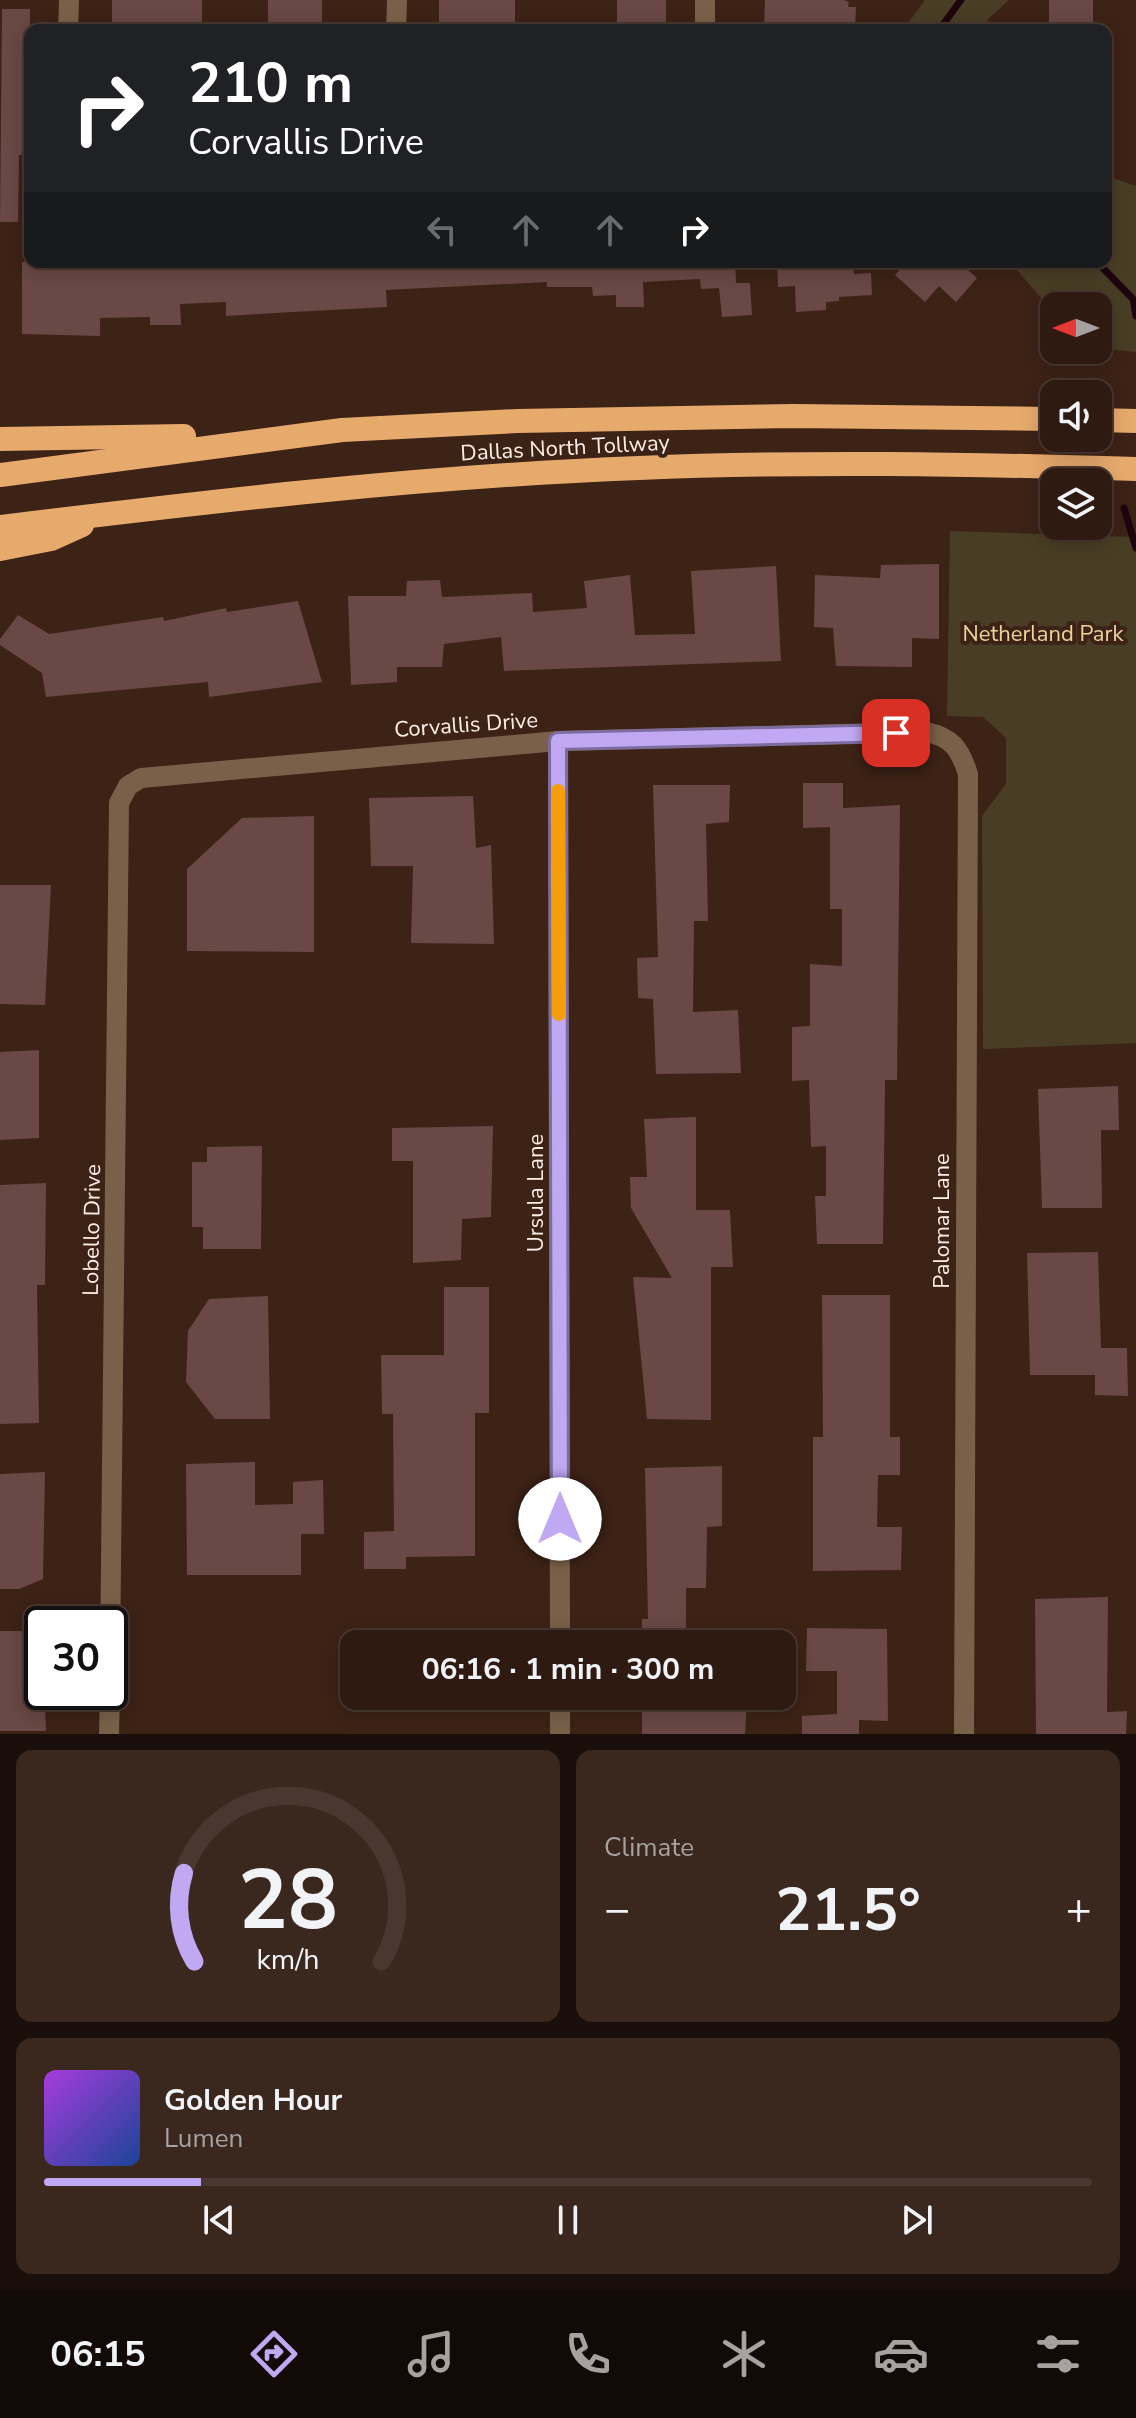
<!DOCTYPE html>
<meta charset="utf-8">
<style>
:root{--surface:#2e1a10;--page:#3a271e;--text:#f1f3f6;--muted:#a7a19f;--line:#493830;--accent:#c1a8f3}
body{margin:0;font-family:"Nunito Sans",sans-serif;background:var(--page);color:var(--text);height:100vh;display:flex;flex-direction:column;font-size:30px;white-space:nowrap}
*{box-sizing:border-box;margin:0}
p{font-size:26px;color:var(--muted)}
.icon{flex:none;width:44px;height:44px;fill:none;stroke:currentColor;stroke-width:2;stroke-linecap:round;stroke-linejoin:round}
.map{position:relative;height:1734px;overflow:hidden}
.panel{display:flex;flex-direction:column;gap:16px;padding:16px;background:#190e09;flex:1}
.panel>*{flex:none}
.top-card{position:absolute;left:24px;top:24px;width:1088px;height:244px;border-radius:16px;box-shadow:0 4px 20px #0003,0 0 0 2px var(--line);background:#202124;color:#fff;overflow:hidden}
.needle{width:52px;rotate:270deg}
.tools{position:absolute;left:1040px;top:292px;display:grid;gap:16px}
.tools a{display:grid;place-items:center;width:72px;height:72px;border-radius:16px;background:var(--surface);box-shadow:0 4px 20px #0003,0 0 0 2px var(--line);font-size:40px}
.speed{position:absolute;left:24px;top:1606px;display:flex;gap:16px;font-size:40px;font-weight:700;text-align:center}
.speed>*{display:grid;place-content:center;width:104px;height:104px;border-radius:50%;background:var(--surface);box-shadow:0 4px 20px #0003,0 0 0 2px var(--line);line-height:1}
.speed .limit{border:4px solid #111;border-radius:12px;background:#fff;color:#111}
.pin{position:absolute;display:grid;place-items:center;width:68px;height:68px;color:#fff;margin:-34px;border-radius:16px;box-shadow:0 4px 12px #0006}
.me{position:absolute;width:88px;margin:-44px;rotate:0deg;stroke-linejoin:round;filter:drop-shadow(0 0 6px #0008)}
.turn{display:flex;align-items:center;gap:28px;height:168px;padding:0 32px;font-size:36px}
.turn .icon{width:104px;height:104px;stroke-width:2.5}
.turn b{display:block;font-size:56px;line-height:68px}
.lanes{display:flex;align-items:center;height:76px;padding:0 32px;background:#0003;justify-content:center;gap:40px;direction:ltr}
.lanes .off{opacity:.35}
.big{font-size:60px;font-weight:700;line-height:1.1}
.panel .tile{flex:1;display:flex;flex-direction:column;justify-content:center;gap:12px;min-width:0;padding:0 28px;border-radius:16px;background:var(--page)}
.panel .dial{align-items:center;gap:0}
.dial svg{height:208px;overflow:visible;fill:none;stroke:var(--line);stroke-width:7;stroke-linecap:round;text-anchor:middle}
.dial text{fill:var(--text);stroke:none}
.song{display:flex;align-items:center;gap:24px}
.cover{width:96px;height:96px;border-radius:12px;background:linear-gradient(135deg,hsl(280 70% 55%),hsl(220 70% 35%))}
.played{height:8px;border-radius:4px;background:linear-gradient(90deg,var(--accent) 15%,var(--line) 15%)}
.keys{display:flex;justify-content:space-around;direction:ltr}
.heat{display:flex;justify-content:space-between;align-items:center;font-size:44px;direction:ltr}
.panel .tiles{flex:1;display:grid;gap:16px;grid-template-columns:1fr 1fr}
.tile:last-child{grid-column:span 2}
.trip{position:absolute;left:340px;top:1630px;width:456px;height:80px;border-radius:16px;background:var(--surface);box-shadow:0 4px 20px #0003,0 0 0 2px var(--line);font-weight:700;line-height:80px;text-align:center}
.tab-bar{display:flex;height:128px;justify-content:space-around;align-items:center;background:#120a06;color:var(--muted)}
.tab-bar .icon{width:56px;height:56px}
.tab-bar .on{color:var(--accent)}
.tab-bar b{font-size:36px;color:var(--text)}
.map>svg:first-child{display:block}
.green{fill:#493e25}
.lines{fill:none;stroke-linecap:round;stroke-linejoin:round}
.stream{stroke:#1e050d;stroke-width:7}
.building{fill:#694845}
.minor{stroke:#796149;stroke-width:20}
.highway{stroke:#e7aa6d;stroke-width:24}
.route-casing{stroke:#7d6d9e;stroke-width:20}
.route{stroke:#c1a8f3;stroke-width:14}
.slow{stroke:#f59e0b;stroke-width:14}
.labels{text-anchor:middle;stroke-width:8;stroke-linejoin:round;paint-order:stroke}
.street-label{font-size:22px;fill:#feefe8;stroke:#3d2216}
.park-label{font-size:22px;fill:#ecd49d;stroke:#3d2216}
</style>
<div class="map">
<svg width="1136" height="1734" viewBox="0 0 1136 1734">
<rect width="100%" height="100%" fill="#3d2216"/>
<!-- green -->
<g class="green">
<path d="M 925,0 L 1009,0 L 988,19 L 985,30 L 903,30 Z"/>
<path d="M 1110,177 L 1136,186 L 1136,352 L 1098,348 L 1098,306 L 1054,306 L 1054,313 L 1010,262 L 1106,262 L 1106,179 Z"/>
<path d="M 950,531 L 1136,537 L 1136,1043 L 983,1049 L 982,816 L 1006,784 L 1006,738 L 983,717 L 947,716 Z"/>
</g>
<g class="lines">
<!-- stream -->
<g class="stream">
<path d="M 939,30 L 961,0"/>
<path d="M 1097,262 L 1133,299 L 1136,316"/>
<path d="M 1124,508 L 1136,548"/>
</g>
</g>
<!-- building -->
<g class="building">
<rect x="112" y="0" width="90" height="30"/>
<rect x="268" y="0" width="54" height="30"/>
<rect x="439" y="0" width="76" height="30"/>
<path d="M 617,0 L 666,0 L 666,28 L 617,30 Z"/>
<path d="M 765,0 L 844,0 L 849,2 L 848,7 L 856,7 L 855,30 L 764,30 Z"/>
<rect x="1049" y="0" width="44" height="30"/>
<path d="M 2,9 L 30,9 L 30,93 L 26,93 L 24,155 L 19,155 L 18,222 L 0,222 Z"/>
<path d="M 22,262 L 735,262 L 736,283 L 750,283 L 752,315 L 722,317 L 719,288 L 701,289 L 700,279 L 643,282 L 644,307 L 616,307 L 616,295 L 593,296 L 592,287 L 547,287 L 547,282 L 386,290 L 387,307 L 293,312 L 226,316 L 226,302 L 180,304 L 181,325 L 150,325 L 150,317 L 100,318 L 100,336 L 22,334 Z"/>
<path d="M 777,262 L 853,262 L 854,274 L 871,273 L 872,295 L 839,297 L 839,301 L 826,302 L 826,310 L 796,312 L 795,286 L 778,287 Z"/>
<path d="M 907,262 L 959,262 L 977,278 L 956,302 L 939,286 L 925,302 L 895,275 Z"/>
<path d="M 939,564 L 939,639 L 912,638 L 912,667 L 836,666 L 833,628 L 814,627 L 815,575 L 880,578 L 881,565 Z"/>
<path d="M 776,566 L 781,661 L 504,671 L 501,637 L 444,644 L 442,667 L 397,667 L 397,682 L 351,685 L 348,596 L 406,596 L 407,581 L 440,580 L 442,597 L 532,593 L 533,612 L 587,608 L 584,581 L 630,575 L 635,635 L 695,634 L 691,571 Z"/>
<path d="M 298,601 L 322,682 L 209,697 L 208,682 L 46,697 L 42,673 L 0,645 L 0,639 L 18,615 L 49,634 L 163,617 L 164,621 L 226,608 L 227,612 Z"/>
<path d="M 803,783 L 843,783 L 843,808 L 900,805 L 897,1080 L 885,1080 L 883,1244 L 817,1244 L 815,1196 L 826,1196 L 826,1146 L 811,1147 L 809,1080 L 792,1081 L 792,1027 L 810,1026 L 810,964 L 842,966 L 842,909 L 830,909 L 830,827 L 803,828 Z"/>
<path d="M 653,785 L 730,785 L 729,822 L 706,824 L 708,921 L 694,921 L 693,1012 L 738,1010 L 741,1073 L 656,1074 L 653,999 L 638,998 L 637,958 L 658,957 Z"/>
<path d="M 473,796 L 476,848 L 491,845 L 494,944 L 411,943 L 413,866 L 371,866 L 369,798 Z"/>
<path d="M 314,816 L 314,952 L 187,951 L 187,869 L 242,818 Z"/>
<path d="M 0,885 L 51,885 L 45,1005 L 0,1004 Z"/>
<path d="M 39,1050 L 39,1138 L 0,1140 L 0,1052 Z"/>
<path d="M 1118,1086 L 1119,1130 L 1101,1130 L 1102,1208 L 1042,1208 L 1038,1089 Z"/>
<path d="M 696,1117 L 696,1210 L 730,1210 L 733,1267 L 711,1267 L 711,1420 L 647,1419 L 633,1277 L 672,1278 L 631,1208 L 630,1177 L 647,1177 L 644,1119 Z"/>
<path d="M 493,1126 L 491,1217 L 462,1219 L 461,1260 L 413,1263 L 413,1161 L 392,1161 L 392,1128 Z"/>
<path d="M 262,1146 L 261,1249 L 203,1249 L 203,1227 L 192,1227 L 192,1162 L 207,1162 L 207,1147 Z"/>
<path d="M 46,1183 L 45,1285 L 37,1285 L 39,1423 L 0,1424 L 0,1185 Z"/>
<path d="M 1098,1252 L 1101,1348 L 1127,1348 L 1128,1396 L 1095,1395 L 1095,1375 L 1030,1375 L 1027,1253 Z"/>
<path d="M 444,1287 L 489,1287 L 489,1413 L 475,1413 L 475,1556 L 406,1557 L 406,1569 L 364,1569 L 364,1532 L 394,1531 L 393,1414 L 382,1414 L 381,1355 L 444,1355 Z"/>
<path d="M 822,1295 L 890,1295 L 890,1437 L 900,1437 L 900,1475 L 878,1475 L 877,1527 L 902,1527 L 901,1570 L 813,1571 L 813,1437 L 823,1437 Z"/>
<path d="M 268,1296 L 270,1419 L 215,1419 L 186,1382 L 188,1331 L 209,1299 Z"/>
<path d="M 255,1462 L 255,1505 L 293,1504 L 293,1482 L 323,1480 L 324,1534 L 301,1534 L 301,1575 L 187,1575 L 186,1464 Z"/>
<path d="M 722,1466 L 722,1526 L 707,1527 L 706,1588 L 686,1588 L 686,1644 L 642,1644 L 642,1619 L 648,1619 L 645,1468 Z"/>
<path d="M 45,1472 L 43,1579 L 19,1589 L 0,1589 L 0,1474 Z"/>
<path d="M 1108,1597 L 1107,1712 L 1127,1711 L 1126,1734 L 1036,1734 L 1035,1599 Z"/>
<path d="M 807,1628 L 887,1629 L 888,1721 L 859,1720 L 859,1734 L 802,1734 L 802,1716 L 837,1714 L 837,1671 L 806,1671 Z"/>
<path d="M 0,1631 L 42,1631 L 46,1731 L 0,1731 Z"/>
<path d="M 642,1696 L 747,1699 L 745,1734 L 642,1734 Z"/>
</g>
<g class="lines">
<!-- minor -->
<g class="minor">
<path d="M 68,30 L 69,0"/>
<path d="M 396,30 L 397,0"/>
<path d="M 705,30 L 705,0"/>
<path d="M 558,741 L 560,1644"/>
<path d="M 110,1659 L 119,803 L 128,786 L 141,778 L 558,741 L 926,732 C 952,737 960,749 968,774 L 964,1734"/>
<path d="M 560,1696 L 560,1734"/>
<path d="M 109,1734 L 110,1692"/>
</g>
<!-- highway -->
<g class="highway">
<path d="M 1098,420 L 1136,421"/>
<path d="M 0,439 L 184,436"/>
<path d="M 0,475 L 342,430 L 517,421 L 793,416 L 1054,419"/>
<path d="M 0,527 C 212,501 426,476 639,468 C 805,461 970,464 1136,469"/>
<path d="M 0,549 L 51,539 L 82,525"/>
</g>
</g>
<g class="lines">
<defs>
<path id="route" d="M 560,1519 L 558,741 L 896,733"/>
</defs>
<!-- route casing -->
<use href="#route" class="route-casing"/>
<!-- route -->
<use href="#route" class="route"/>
<!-- slow -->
<path class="slow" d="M 558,791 L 559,1014"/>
</g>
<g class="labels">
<!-- street labels -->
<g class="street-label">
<text transform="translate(565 447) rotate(-3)" y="8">Dallas North Tollway</text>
<text transform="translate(466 724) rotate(-4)" y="8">Corvallis Drive</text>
<text transform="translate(535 1193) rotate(-90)" y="8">Ursula Lane</text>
<text transform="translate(941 1221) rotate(-90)" y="8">Palomar Lane</text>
<text transform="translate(91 1230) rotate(-89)" y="8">Lobello Drive</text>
</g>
<!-- park labels -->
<g class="park-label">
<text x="1043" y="641">Netherland Park</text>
</g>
</g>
</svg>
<div class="tools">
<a><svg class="needle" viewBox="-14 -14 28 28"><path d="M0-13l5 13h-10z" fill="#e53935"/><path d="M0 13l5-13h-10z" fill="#a7a19f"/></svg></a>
<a><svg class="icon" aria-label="sound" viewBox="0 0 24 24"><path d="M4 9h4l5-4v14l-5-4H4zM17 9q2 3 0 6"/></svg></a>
<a><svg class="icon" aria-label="layers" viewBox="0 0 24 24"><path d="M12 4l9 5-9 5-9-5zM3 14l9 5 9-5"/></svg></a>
</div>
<div class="speed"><div class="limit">30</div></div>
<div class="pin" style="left:896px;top:733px;background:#d93025"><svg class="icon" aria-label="arrive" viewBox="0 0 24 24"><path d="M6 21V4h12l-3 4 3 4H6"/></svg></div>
<svg class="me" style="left:560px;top:1519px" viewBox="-20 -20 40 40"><circle r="19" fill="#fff"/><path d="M0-13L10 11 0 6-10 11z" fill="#c1a8f3"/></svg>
<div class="trip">06:16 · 1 min · 300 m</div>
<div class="top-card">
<div class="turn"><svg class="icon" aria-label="right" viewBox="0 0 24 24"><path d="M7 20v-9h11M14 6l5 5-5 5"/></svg><div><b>210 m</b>Corvallis Drive</div></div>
<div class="lanes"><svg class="icon off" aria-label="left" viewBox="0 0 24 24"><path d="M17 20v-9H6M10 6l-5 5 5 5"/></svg><svg class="icon off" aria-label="ahead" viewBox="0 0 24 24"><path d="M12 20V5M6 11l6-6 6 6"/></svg><svg class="icon off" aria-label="ahead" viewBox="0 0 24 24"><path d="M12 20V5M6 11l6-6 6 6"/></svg><svg class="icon" aria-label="right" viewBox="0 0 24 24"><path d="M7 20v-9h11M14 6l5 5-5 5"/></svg></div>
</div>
</div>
<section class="panel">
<div class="tiles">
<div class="tile dial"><svg viewBox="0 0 100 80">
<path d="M14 69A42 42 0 1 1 86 69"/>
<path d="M14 69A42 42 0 0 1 10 35" stroke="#c1a8f3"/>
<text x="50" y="56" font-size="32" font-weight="700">28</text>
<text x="50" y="72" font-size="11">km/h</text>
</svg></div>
<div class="tile"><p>Climate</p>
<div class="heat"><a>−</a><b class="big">21.5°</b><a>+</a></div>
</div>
<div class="tile">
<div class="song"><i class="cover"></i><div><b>Golden Hour</b><p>Lumen</p></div></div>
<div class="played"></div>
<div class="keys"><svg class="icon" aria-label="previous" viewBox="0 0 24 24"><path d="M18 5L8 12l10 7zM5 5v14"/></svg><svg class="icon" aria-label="pause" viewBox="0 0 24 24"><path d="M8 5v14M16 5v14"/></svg><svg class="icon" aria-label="next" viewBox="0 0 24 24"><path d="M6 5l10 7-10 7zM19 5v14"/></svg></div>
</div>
</div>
</section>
<nav class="tab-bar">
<b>06:15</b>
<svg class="icon on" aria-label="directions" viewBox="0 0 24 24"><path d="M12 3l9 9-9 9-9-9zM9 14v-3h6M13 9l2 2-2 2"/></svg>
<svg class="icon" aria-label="music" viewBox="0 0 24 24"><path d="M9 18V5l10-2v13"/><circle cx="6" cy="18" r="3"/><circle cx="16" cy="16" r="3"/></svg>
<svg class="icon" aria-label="phone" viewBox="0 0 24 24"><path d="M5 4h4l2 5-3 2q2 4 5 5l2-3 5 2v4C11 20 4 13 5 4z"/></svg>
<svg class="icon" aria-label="climate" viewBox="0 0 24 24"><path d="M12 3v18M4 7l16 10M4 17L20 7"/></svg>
<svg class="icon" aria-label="car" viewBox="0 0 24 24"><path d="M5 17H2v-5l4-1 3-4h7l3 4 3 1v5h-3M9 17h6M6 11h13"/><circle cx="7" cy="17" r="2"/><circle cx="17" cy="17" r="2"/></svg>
<svg class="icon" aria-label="filters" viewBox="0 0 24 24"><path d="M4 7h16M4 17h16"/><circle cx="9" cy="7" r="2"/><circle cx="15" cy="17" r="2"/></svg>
</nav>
